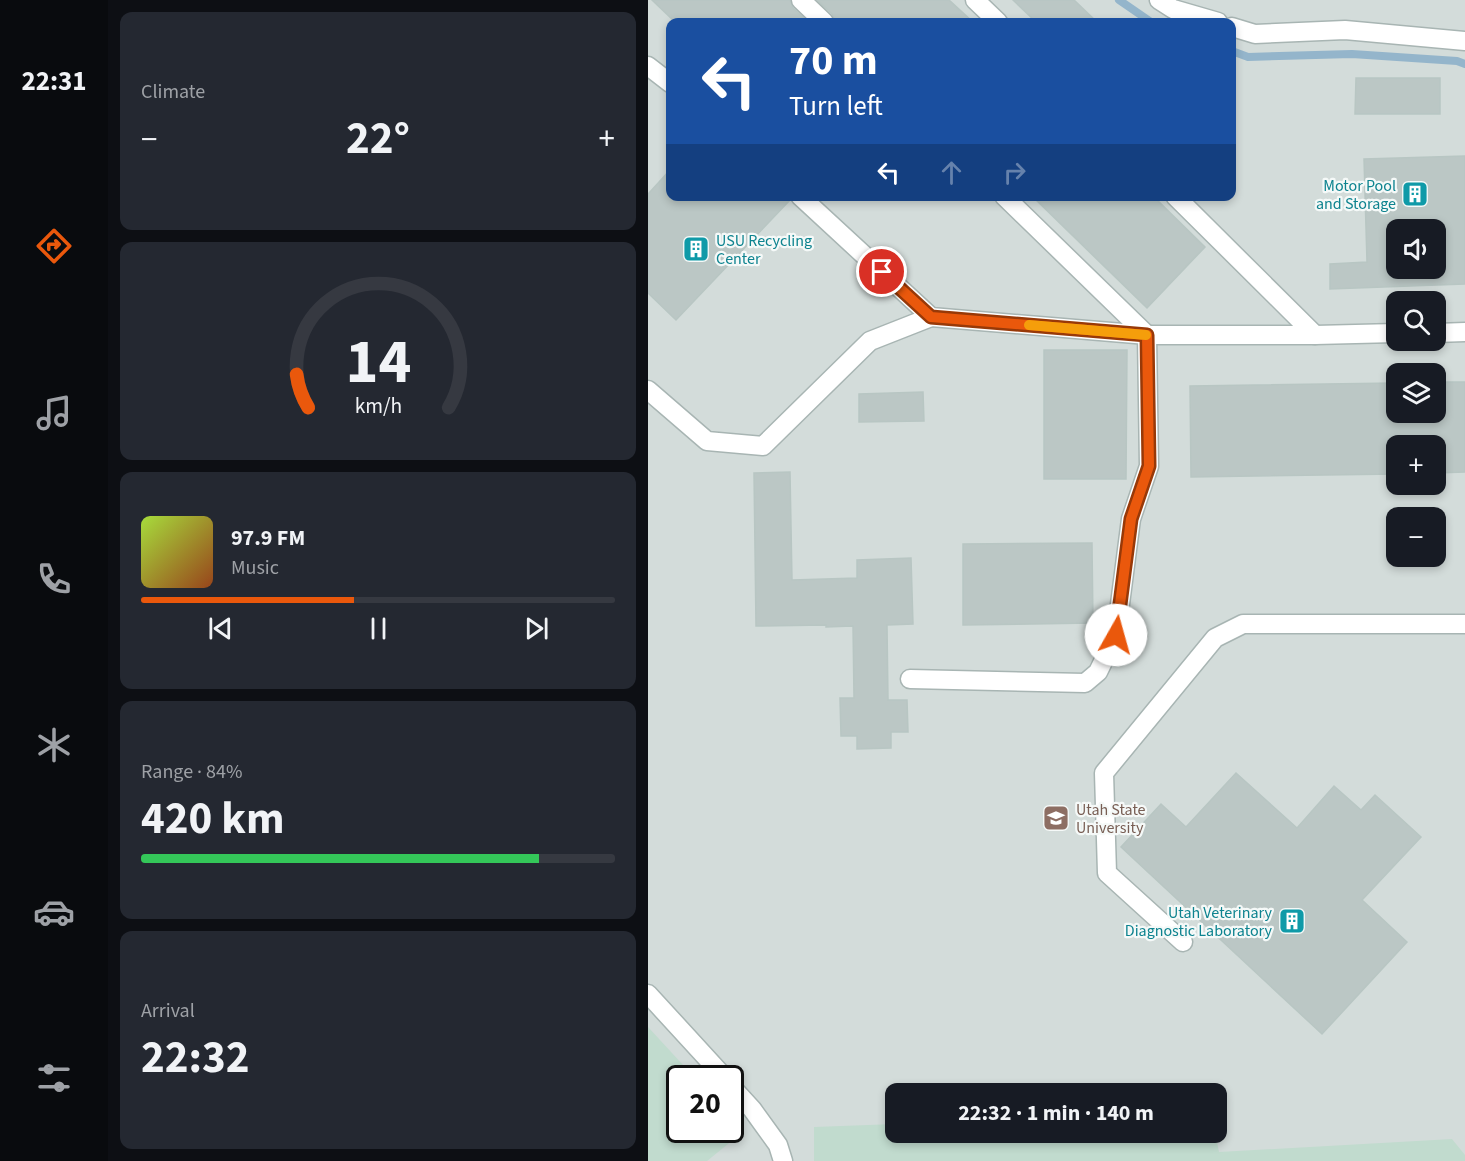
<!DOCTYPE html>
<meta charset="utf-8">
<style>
:root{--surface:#171b24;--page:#242831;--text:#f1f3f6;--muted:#9ea1a6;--line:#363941;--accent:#ea580c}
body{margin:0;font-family:"Source Sans 3",sans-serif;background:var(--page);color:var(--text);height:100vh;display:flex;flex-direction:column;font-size:22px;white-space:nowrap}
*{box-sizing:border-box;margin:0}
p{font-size:20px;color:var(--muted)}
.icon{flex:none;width:33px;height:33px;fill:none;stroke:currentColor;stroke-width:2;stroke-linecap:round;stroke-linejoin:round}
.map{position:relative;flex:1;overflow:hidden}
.side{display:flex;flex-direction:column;gap:12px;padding:12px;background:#0d0f14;width:540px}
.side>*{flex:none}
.guide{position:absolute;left:18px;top:18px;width:570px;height:183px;border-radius:12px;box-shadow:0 3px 9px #0003;background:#1a4fa0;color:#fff;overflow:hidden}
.controls{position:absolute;left:738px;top:219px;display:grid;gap:12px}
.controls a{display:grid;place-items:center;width:60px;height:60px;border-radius:12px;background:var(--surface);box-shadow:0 3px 9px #0003;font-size:30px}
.speed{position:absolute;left:18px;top:1065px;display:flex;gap:12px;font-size:30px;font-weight:700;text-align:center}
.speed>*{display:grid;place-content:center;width:78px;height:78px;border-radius:50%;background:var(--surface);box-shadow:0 3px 9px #0003;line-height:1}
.speed .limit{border:3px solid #111;border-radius:9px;background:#fff;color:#111}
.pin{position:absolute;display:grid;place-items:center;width:51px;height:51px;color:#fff;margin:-26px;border:3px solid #fff;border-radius:50%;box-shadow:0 2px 6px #0007}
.me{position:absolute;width:66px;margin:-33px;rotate:7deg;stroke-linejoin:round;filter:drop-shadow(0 0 4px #0008)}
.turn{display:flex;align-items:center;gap:21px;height:126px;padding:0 24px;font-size:27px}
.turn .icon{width:78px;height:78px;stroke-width:2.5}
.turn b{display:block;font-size:42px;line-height:51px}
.lanes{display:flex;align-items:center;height:57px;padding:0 24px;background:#0003;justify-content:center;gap:30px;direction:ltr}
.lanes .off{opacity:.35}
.big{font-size:45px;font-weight:700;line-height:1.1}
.side .widget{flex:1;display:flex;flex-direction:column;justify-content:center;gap:9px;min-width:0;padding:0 21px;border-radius:12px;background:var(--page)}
.side .dial{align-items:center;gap:0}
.dial svg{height:156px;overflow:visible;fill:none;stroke:var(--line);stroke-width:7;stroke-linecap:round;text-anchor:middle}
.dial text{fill:var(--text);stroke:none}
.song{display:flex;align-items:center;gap:18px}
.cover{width:72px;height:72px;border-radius:9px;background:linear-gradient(135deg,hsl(80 70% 55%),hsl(20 70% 35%))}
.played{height:6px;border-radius:3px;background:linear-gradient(90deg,var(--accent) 45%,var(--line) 45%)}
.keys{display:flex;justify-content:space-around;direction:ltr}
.heat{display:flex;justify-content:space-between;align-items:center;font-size:33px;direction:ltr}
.charge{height:9px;border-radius:4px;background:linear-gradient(90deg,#34c759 84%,var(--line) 0)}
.trip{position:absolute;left:237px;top:1083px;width:342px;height:60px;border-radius:12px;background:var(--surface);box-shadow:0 3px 9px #0003;font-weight:700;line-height:60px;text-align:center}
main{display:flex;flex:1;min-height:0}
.menu{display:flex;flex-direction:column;width:108px;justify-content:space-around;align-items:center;background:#090b0e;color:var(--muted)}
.menu .icon{width:42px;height:42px}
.menu .current{color:var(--accent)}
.menu b{font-size:27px;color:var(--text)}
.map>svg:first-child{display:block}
.built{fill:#d3dcda;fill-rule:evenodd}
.green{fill:#c1dbce}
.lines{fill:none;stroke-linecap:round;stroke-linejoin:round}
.stream{stroke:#94b5cb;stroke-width:8}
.building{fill:#bbc7c5;stroke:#b8c6c3;stroke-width:1.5;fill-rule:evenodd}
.minor-casing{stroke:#a8b5b3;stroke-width:21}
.minor{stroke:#fff;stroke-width:18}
.route-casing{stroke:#983908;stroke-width:15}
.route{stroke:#ea580c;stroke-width:10}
.slow{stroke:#f59e0b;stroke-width:10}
.labels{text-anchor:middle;stroke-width:4.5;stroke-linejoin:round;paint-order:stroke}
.culture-label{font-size:16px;fill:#0d838f;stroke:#f5f9f8;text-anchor:end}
.education-label{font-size:16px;fill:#785e54;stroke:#f5f9f8;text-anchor:start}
</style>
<main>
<nav class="menu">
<b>22:31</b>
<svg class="icon current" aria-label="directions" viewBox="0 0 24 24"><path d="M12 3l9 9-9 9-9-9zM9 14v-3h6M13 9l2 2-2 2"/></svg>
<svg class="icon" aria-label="music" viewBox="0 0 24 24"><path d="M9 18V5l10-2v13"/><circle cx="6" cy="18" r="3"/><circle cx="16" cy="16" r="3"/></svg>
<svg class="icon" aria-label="phone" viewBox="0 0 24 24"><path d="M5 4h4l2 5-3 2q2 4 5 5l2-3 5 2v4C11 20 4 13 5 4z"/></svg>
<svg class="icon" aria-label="climate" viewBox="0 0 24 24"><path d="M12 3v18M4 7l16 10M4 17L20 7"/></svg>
<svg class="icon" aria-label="car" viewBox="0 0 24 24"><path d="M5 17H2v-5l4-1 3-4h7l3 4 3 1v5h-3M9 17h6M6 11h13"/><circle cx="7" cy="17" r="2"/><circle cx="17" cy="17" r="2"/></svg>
<svg class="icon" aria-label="filters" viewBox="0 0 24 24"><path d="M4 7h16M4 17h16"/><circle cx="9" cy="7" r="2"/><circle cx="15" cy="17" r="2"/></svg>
</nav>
<section class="side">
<div class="widget"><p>Climate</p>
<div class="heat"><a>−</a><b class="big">22°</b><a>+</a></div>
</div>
<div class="widget dial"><svg viewBox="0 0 100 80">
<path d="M14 69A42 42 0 1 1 86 69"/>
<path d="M14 69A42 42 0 0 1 8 52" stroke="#ea580c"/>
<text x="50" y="56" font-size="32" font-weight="700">14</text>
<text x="50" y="72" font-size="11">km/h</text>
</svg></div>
<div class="widget">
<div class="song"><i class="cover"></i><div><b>97.9 FM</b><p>Music</p></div></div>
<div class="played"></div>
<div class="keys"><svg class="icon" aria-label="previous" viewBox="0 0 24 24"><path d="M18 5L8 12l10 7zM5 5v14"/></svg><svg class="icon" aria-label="pause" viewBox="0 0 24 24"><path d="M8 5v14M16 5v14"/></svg><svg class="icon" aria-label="next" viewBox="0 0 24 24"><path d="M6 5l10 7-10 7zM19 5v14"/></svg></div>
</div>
<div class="widget"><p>Range · 84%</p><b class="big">420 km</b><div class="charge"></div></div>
<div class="widget"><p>Arrival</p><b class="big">22:32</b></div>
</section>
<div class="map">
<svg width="817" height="1161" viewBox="0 0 817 1161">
<rect width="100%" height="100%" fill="#e5edeb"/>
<!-- built -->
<path class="built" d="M 0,0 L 817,0 L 817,1161 L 0,1161 ZM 22,22 L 584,22 L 584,196 L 22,196 ZM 748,230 L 788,230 L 788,268 L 748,268 ZM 748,302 L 788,302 L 788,340 L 748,340 ZM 748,374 L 788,374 L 788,412 L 748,412 ZM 748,446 L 788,446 L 788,484 L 748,484 ZM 748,518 L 788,518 L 788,556 L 748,556 ZM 32,1078 L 82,1078 L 82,1130 L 32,1130 ZM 248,1094 L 568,1094 L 568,1132 L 248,1132 Z"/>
<!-- green -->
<g class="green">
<path d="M 0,1027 L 47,1078 L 32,1078 L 32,1130 L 82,1130 L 83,1116 L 96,1131 L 59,1161 L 0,1161 Z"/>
<path d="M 247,1124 L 248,1132 L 557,1133 L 568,1137 L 571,1152 L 804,1139 L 817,1155 L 817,1161 L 166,1161 L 166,1127 Z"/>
</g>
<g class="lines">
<!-- stream -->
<g class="stream">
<path d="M 471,0 L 503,22"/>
<path d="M 584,51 L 600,57 L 704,54 L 809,61 L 817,64"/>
</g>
</g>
<!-- building -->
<g class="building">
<path d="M 4,0 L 142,0 L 145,8 L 160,22 L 27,22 Z"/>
<path d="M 169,0 L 301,0 L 325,22 L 187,22 L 184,14 Z"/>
<path d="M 365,0 L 426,0 L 449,22 L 388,22 Z"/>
<path d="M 708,78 L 792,78 L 792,114 L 707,114 Z"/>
<path d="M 817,156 L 817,284 L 682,289 L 682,264 L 719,262 L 716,159 ZM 748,230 L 788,230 L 788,268 L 748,268 Z"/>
<path d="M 22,170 L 22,196 L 141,196 L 142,200 L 28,320 L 0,293 L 0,194 Z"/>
<path d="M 384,196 L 505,196 L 557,247 L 499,308 Z"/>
<path d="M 396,350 L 479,350 L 478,479 L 396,479 Z"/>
<path d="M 788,382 L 817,382 L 817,472 L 788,473 L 788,446 L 748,446 L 748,474 L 543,477 L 542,386 L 748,383 L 748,412 L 788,412 Z"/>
<path d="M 275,392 L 276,421 L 211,422 L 211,394 Z"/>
<path d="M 142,472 L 144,580 L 209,578 L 209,560 L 263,558 L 265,624 L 239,625 L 240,700 L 259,700 L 260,732 L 243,732 L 243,748 L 209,749 L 209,736 L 193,736 L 192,698 L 206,698 L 205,626 L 178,627 L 178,625 L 108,626 L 106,473 Z"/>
<path d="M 444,543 L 445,623 L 315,625 L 315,544 Z"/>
<path d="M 588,773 L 649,828 L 686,786 L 713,810 L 727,795 L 773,837 L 714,900 L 759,942 L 674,1034 L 473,847 L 513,804 L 538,827 Z"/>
</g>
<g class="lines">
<defs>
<g id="minor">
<path d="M 153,0 L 176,22"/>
<path d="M 327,0 L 350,22"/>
<path d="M 511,0 L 525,9 L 570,22"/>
<path d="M 584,27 L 607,34 L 697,30 L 817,41"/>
<path d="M 0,66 L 22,83"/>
<path d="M 152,196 L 283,317 L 499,335 L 667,335 L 748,333"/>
<path d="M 527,196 L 667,335"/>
<path d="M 788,333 L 817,332"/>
<path d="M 0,390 L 59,441 L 115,446 L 222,341 L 283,317"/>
<path d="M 262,679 L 437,683 L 450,672 L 468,635 L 483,519 L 501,466 L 499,335 L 356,196"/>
<path d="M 535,942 L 459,873 L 456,773 L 567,638 L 595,624 L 817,624"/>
<path d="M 0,994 L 77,1078"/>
<path d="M 82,1085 L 104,1109 L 130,1145 L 135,1161"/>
</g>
</defs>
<!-- minor casing -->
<use href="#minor" class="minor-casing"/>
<!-- minor -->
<use href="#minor" class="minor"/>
</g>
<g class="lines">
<defs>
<path id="route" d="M 234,272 L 283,317 L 499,335 L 501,466 L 483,519 L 468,635"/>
</defs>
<!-- route casing -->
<use href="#route" class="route-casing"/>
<!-- route -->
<use href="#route" class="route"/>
<!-- slow -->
<path class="slow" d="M 381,325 L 498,335"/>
</g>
<!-- icons -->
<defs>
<symbol id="building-square" viewBox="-11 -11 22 22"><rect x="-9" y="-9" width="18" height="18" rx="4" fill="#0f9aa8" stroke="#f5f9f8"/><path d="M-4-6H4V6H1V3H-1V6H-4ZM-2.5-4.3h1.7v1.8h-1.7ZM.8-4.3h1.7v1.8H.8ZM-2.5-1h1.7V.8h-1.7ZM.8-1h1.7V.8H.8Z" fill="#fff"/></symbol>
<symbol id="university-square" viewBox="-11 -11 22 22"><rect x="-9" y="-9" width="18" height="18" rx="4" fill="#8d6e63" stroke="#f5f9f8"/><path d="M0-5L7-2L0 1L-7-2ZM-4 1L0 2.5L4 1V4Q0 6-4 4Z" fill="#fff"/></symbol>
</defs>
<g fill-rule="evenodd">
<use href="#building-square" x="752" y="179" width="30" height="30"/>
<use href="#building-square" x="33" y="234" width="30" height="30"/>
<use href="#university-square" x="393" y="803" width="30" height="30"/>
<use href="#building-square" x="629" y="906" width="30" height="30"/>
</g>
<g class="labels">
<!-- culture labels -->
<g class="culture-label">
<text x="748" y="191">Motor Pool<tspan x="748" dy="18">and Storage</tspan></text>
<text x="68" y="246" text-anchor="start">USU Recycling<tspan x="68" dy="18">Center</tspan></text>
<text x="624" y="918">Utah Veterinary<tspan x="624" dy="18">Diagnostic Laboratory</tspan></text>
</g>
<!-- education labels -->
<g class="education-label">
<text x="428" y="815">Utah State<tspan x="428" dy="18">University</tspan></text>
</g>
</g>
</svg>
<div class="controls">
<a><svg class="icon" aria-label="sound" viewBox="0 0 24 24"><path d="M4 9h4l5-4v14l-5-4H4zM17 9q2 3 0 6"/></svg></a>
<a><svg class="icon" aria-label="search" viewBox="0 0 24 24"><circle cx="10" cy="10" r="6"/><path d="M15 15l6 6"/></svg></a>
<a><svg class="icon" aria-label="layers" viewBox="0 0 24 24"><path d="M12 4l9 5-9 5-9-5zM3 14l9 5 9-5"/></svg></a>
<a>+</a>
<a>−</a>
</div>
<div class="speed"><div class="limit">20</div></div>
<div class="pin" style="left:234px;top:272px;background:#d93025"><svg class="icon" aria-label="arrive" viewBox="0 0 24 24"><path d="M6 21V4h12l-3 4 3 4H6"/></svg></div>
<svg class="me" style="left:468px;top:635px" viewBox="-20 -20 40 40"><circle r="19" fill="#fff"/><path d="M0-13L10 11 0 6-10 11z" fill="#ea580c"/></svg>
<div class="trip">22:32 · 1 min · 140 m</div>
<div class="guide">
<div class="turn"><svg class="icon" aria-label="left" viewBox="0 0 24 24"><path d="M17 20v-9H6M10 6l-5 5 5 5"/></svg><div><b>70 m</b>Turn left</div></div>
<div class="lanes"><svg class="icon" aria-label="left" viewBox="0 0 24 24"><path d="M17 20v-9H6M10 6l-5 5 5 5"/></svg><svg class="icon off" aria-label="ahead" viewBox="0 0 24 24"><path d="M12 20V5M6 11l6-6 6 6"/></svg><svg class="icon off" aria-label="right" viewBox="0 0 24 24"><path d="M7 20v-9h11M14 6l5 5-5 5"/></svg></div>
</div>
</div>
</main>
